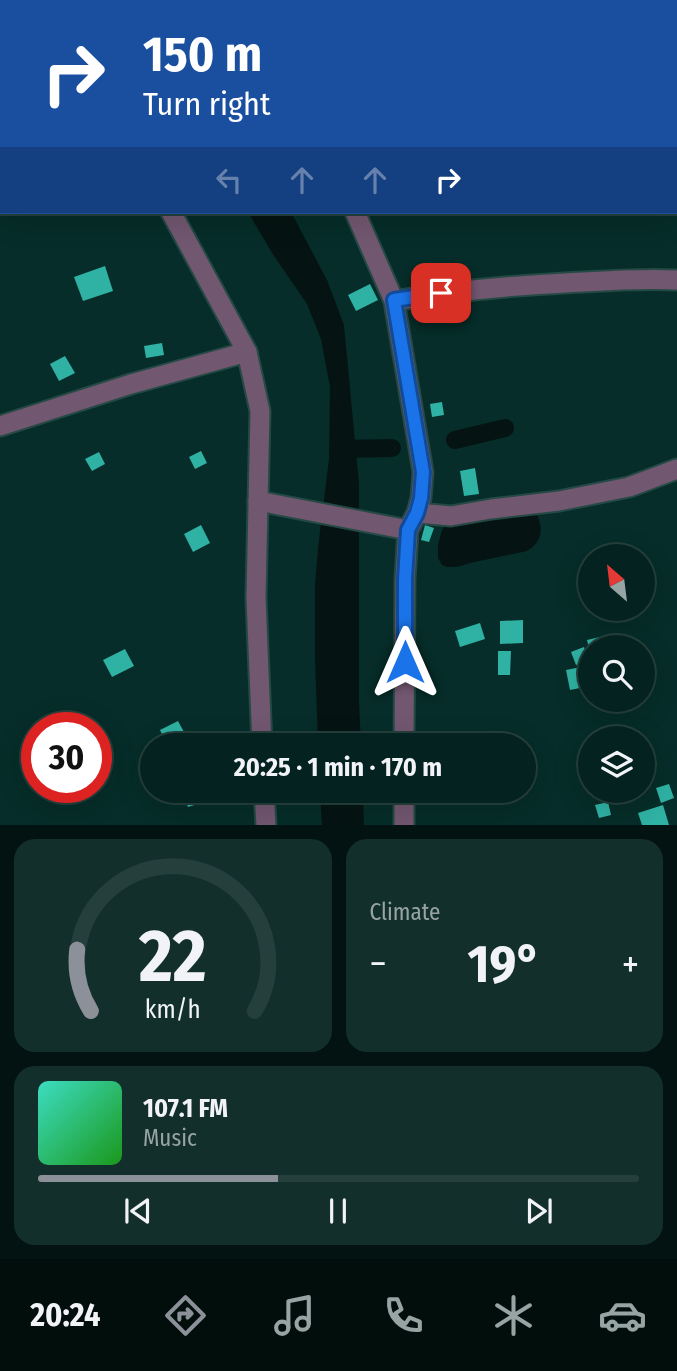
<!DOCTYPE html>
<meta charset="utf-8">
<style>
:root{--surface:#04221f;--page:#122f2c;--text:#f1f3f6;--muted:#97a4a4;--line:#253f3d;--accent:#8c9099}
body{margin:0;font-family:"Fira Sans Condensed",sans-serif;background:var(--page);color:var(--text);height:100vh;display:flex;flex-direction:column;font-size:26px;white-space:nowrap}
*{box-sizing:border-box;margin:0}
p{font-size:23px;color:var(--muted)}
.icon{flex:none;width:38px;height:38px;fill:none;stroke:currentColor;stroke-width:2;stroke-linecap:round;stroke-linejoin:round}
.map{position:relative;height:825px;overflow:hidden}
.side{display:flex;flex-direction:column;gap:14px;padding:14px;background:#021311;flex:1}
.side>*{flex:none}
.top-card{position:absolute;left:0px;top:0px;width:677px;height:214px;box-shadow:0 7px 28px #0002,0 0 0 2px var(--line);background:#1a4fa0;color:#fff;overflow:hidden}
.needle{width:46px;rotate:332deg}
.controls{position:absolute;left:578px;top:544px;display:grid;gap:14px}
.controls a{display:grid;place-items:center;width:77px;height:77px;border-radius:50%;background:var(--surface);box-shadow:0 7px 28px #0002,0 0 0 2px var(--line);font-size:35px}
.speed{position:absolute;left:21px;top:712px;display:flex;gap:14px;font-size:35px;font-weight:700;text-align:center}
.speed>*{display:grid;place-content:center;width:91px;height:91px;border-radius:50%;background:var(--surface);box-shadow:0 7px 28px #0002,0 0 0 2px var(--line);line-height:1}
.speed .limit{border:10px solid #d22;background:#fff;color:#111}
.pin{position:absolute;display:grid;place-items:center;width:60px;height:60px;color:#fff;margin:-30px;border-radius:14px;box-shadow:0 4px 10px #0006}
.me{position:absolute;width:77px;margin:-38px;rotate:0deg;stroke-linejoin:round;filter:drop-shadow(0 0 5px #0008)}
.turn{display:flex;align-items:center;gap:24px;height:147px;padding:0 28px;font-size:32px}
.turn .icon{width:91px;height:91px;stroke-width:2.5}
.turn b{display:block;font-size:49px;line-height:60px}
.lanes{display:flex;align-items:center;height:66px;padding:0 28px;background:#0003;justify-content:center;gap:35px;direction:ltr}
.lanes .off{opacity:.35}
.big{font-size:52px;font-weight:700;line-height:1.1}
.side .widget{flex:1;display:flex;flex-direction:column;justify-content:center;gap:10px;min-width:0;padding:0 24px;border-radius:21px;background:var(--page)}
.side .dial{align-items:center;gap:0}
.dial svg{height:182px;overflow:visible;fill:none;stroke:var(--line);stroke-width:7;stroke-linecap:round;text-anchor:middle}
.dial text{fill:var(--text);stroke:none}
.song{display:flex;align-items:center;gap:21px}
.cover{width:84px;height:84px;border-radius:10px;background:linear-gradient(135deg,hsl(170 70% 55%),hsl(120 70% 35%))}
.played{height:7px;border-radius:4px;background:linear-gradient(90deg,var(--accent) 40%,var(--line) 40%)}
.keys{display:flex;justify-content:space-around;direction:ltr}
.heat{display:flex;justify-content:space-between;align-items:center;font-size:38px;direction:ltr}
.side .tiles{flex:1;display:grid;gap:14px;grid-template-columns:1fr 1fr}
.widget:last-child{grid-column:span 2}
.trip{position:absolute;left:140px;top:733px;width:396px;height:70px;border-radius:35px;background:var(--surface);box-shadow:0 7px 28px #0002,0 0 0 2px var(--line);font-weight:700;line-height:70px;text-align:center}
.menu{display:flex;height:112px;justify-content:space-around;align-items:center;background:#020e0c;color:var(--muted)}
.menu .icon{width:49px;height:49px}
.menu .active{color:var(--accent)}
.menu b{font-size:32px;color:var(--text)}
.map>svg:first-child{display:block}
.water{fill:#051412}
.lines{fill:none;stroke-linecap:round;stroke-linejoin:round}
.canal{stroke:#051412;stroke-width:18}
.building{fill:#2fb1a3}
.street-casing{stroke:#254945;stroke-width:23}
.street{stroke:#715770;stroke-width:19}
.route-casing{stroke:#114b97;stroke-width:18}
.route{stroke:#1a73e8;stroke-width:12}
</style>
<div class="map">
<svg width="677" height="825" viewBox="0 0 677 825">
<rect width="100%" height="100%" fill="#062d29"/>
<!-- water -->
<g class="water">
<path d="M 248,212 L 291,212 L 327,280 L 344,325 L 359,484 L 359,701 L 361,745 L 318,745 L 315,658 L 315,585 L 318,548 L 329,459 L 330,387 L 321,339 L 307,304 L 272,253 Z"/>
<path d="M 535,511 C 544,526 543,542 527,551 L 470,563 L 457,567 L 447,567 L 442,565 L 438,558 L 438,545 L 442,530 L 445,526 L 453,521 Z"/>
<path d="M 320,791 L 363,791 L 364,825 L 322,825 Z"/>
</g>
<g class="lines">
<!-- canal -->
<g class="canal">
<path d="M 142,0 L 143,2"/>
<path d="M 455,440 L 505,428"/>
<path d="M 340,449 L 392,448"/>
</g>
</g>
<!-- building -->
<g class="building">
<path d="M 105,266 L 113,291 L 83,301 L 74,277 Z"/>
<path d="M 370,284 L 378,300 L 356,311 L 348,295 Z"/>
<path d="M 162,343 L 164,355 L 146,358 L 144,346 Z"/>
<path d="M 65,356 L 75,373 L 59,381 L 50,364 Z"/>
<path d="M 442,402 L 444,415 L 432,417 L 430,404 Z"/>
<path d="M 201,451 L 207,463 L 195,469 L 189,457 Z"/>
<path d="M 99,452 L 105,464 L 92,471 L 85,459 Z"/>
<path d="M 475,468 L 479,494 L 464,496 L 460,471 Z"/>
<path d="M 201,525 L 210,543 L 193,552 L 184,534 Z"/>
<path d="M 425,525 L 434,528 L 429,542 L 421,540 Z"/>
<path d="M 523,620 L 523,643 L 500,644 L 500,621 Z"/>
<path d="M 480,623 L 485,639 L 460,647 L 455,631 Z"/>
<path d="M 613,634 L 617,648 L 589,648 L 587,640 Z"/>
<path d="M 584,647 L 588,660 L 576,665 L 571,652 Z"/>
<path d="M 125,649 L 134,666 L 112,677 L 103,660 Z"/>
<path d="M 498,651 L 511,651 L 510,675 L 498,675 Z"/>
<path d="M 586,666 L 590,686 L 570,690 L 566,670 Z"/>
<path d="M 178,721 L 190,743 L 186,746 L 168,746 L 160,730 Z"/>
<path d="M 296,731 L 297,746 L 283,746 L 281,733 Z"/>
<path d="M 669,784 L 674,798 L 661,803 L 656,788 Z"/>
<path d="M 182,791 L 203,791 L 207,801 L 188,807 Z"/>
<path d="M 608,802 L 611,815 L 599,818 L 595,805 Z"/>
<path d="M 663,805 L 669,825 L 642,825 L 638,813 Z"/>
</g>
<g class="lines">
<defs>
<g id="street">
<path d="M 55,0 L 56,2"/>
<path d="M 254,0 L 255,2"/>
<path d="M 171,212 L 247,352 L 260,411 L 256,598 L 262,746"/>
<path d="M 355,212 L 394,301 L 423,472 L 421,498 L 417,513 L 408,530 L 405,579 L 404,746"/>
<path d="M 394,301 C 451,291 507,286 565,283 C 602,281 639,278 677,280"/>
<path d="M 0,426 L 131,384 L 247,352"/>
<path d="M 258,501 L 408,530"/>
<path d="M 417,513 L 451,516 L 491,509 L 559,501 L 629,487 L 677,469"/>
<path d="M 264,791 L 266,825"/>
<path d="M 404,825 L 404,791"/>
</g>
</defs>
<!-- street casing -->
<use href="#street" class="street-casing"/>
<!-- street -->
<use href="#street" class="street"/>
</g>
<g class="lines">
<defs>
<path id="route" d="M 405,662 L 405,579 L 408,530 L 417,513 L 421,498 L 423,472 L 394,300 L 441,293"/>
</defs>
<!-- route casing -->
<use href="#route" class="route-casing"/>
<!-- route -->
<use href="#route" class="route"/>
</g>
</svg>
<div class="controls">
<a><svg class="needle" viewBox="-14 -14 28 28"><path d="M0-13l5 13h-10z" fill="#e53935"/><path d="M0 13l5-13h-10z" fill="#97a4a4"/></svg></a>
<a><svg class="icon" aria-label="search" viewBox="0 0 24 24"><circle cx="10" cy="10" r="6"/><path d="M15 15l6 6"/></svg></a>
<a><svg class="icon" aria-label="layers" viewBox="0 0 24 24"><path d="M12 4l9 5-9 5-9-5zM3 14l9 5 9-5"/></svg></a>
</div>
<div class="speed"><div class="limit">30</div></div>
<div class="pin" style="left:441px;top:293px;background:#d93025"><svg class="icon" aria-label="arrive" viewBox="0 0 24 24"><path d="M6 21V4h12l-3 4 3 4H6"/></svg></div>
<svg class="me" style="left:405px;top:662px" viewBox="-20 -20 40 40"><path d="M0-17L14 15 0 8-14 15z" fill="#1a73e8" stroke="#fff" stroke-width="4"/></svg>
<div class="trip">20:25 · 1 min · 170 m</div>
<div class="top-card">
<div class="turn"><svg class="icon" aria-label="right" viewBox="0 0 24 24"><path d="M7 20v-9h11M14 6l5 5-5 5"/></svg><div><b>150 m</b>Turn right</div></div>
<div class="lanes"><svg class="icon off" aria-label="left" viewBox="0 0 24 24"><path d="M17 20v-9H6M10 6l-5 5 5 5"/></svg><svg class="icon off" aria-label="ahead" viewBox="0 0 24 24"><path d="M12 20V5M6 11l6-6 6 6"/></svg><svg class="icon off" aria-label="ahead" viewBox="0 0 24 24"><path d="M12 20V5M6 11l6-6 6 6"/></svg><svg class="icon" aria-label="right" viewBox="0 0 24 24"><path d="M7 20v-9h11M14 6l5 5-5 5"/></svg></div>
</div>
</div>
<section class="side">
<div class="tiles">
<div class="widget dial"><svg viewBox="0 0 100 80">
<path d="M14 69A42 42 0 1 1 86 69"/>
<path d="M14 69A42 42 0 0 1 8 42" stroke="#8c9099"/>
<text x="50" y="56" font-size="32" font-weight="700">22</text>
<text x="50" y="72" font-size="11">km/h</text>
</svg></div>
<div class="widget"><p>Climate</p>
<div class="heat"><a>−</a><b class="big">19°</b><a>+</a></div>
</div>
<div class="widget">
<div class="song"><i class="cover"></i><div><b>107.1 FM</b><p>Music</p></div></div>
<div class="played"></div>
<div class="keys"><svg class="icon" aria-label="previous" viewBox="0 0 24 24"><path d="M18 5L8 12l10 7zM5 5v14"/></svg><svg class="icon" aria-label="pause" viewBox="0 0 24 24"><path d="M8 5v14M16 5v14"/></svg><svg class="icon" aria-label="next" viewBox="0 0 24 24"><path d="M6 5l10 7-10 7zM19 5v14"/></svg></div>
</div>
</div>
</section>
<nav class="menu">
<b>20:24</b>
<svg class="icon active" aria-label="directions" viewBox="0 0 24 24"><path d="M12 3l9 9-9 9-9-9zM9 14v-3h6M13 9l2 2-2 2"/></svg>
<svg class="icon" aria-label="music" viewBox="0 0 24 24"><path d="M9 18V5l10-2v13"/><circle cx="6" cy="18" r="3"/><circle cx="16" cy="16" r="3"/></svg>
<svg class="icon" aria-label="phone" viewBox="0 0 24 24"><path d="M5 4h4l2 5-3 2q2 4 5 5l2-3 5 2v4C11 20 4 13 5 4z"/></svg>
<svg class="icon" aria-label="climate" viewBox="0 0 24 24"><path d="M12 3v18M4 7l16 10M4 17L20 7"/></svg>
<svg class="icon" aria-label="car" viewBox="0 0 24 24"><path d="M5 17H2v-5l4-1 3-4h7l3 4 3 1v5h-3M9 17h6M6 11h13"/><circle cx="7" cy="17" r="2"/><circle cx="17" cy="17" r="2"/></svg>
</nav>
